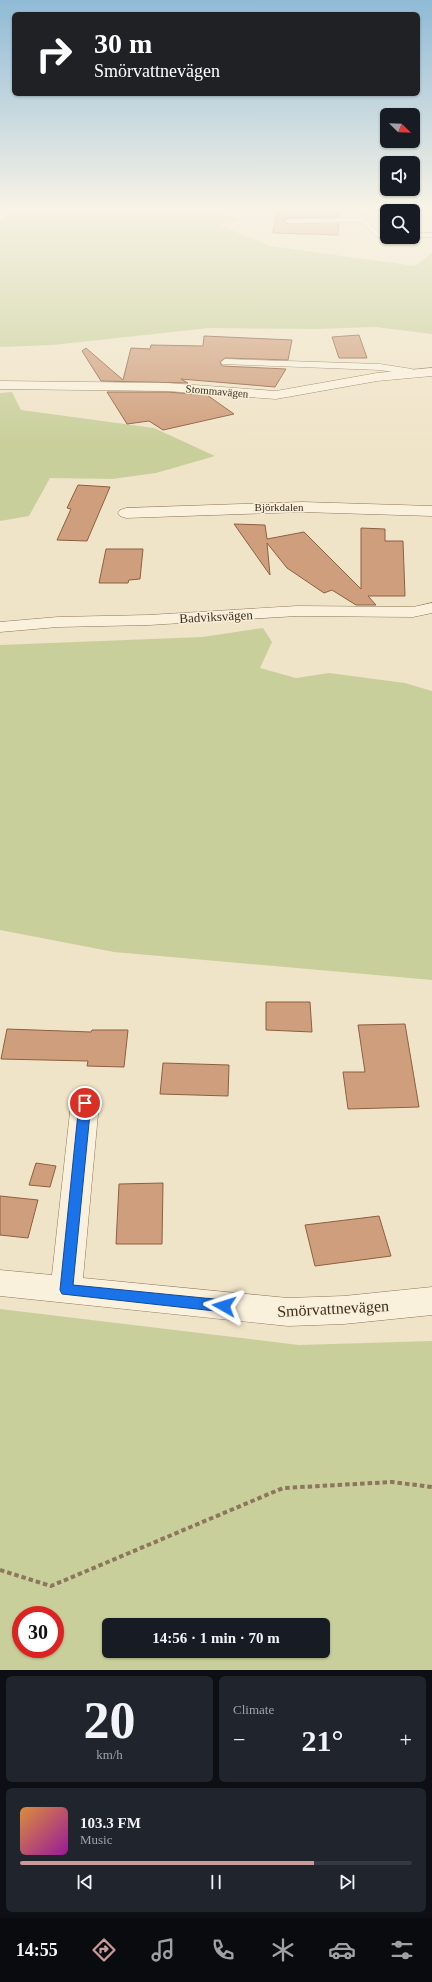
<!DOCTYPE html>
<meta charset="utf-8">
<style>
:root{--surface:#171b24;--page:#20242c;--text:#f1f3f6;--muted:#9ea1a6;--line:#363941;--accent:#cc999b}
body{margin:0;font-family:"Times New Roman",serif;background:var(--page);color:var(--text);height:100vh;display:flex;flex-direction:column;font-size:15px;white-space:nowrap}
*{box-sizing:border-box;margin:0}
p{font-size:13px;color:var(--muted)}
.icon{flex:none;width:22px;height:22px;fill:none;stroke:currentColor;stroke-width:2;stroke-linecap:round;stroke-linejoin:round}
.map{position:relative;height:1670px;overflow:hidden}
.sheet{display:flex;flex-direction:column;gap:6px;padding:6px;background:#0d0f14;flex:1}
.sheet>*{flex:none}
.top-card{position:absolute;left:12px;top:12px;width:408px;height:84px;border-radius:6px;box-shadow:0 1px 3px #0004;background:#202124;color:#fff;overflow:hidden}
.needle{width:26px;rotate:113deg}
.buttons{position:absolute;left:380px;top:108px;display:grid;gap:8px}
.buttons a{display:grid;place-items:center;width:40px;height:40px;border-radius:6px;background:var(--surface);box-shadow:0 1px 3px #0004;font-size:20px}
.speed{position:absolute;left:12px;top:1606px;display:flex;gap:8px;font-size:20px;font-weight:700;text-align:center}
.speed>*{display:grid;place-content:center;width:52px;height:52px;border-radius:50%;background:var(--surface);box-shadow:0 1px 3px #0004;line-height:1}
.speed .limit{border:6px solid #d22;background:#fff;color:#111}
.pin{position:absolute;display:grid;place-items:center;width:34px;height:34px;color:#fff;margin:-17px;border:2px solid #fff;border-radius:50%;box-shadow:0 1px 4px #0007}
.me{position:absolute;width:44px;margin:-22px;rotate:276deg;stroke-linejoin:round;filter:drop-shadow(0 0 3px #0008)}
.turn{display:flex;align-items:center;gap:14px;height:84px;padding:0 16px;font-size:18px}
.turn .icon{width:52px;height:52px;stroke-width:2.5}
.turn b{display:block;font-size:28px;line-height:34px}
.big{font-size:30px;font-weight:700;line-height:1.1}
.sheet .card{flex:1;display:flex;flex-direction:column;justify-content:center;gap:6px;min-width:0;padding:0 14px;border-radius:6px;background:var(--page)}
.sheet .dial{align-items:center;gap:0}
.dial b{font-size:52px;line-height:1}
.song{display:flex;align-items:center;gap:12px}
.cover{width:48px;height:48px;border-radius:6px;background:linear-gradient(135deg,hsl(30 70% 55%),hsl(300 70% 35%))}
.played{height:4px;border-radius:2px;background:linear-gradient(90deg,var(--accent) 75%,var(--line) 75%)}
.keys{display:flex;justify-content:space-around;direction:ltr}
.heat{display:flex;justify-content:space-between;align-items:center;font-size:22px;direction:ltr}
.sheet .tiles{flex:1;display:grid;gap:6px;grid-template-columns:1fr 1fr}
.card:last-child{grid-column:span 2}
.trip{position:absolute;left:102px;top:1618px;width:228px;height:40px;border-radius:6px;background:var(--surface);box-shadow:0 1px 3px #0004;font-weight:700;line-height:40px;text-align:center}
.dock{display:flex;height:64px;justify-content:space-around;align-items:center;background:#090b0e;color:var(--muted)}
.dock .icon{width:28px;height:28px}
.dock .selected{color:var(--accent)}
.dock b{font-size:18px;color:var(--text)}
.map>svg:first-child{display:block}
.green{fill:#c9cf9b;fill-rule:evenodd}
.building{fill:#cf9f7d;stroke:#8d5f41}
.lines{fill:none;stroke-linecap:round;stroke-linejoin:round}
.service-casing{stroke:#8d765c;stroke-width:1}
.minor-casing{stroke:#8d765c;stroke-width:1}
.path{stroke:#8d765c;stroke-width:4;stroke-dasharray:4.5 3;stroke-linecap:butt}
.service{fill:#faf1dc;fill-rule:evenodd}
.minor{fill:#faf1dc;fill-rule:evenodd}
.route{fill:#1a73e8;stroke:#114b97}
.labels{text-anchor:middle;stroke-width:3;stroke-linejoin:round;paint-order:stroke}
.far-street-label{font-size:11px;fill:#3d2e20;stroke:#f7eed8}
.street-label{font-size:13px;fill:#3d2e20;stroke:#f7eed8}
.near-street-label{font-size:16px;fill:#3d2e20;stroke:#f7eed8}
</style>
<div class="map">
<svg width="432" height="1670" viewBox="0 0 432 1670">
<rect width="100%" height="100%" fill="#f0e4c8"/>
<!-- green -->
<g class="green">
<path d="M 0,210 L 216,210 L 241,220 L 220,225 L 270,246 L 415,266 L 432,253 L 432,334 L 375,327 L 314,329 L 209,328 L 53,345 L 0,347 Z"/>
<path d="M 12,392 L 21,410 L 154,428 L 215,456 L 156,473 L 112,479 L 50,478 L 29,516 L 0,521 L 0,393 Z"/>
<path d="M 263,628 L 272,642 L 260,668 L 296,678 L 329,673 L 405,683 L 432,691 L 432,980 L 114,952 L 0,930 L 0,645 L 202,637 Z"/>
<path d="M 0,1309 L 299,1345 L 432,1341 L 432,1670 L 0,1670 ZM 21,1615 L 55,1615 L 55,1649 L 21,1649 ZM 109,1625 L 323,1625 L 323,1651 L 109,1651 Z"/>
</g>
<!-- building -->
<g class="building">
<path d="M 277,210 L 340,210 L 339,217 L 288,218 L 284,221 L 288,224 L 339,224 L 338,235 L 273,233 Z"/>
<path d="M 359,335 L 367,358 L 339,358 L 332,337 Z"/>
<path d="M 204,336 L 292,340 L 288,360 L 225,358 L 220,362 L 222,366 L 286,369 L 275,387 L 181,379 L 188,383 L 101,381 L 82,351 L 86,348 L 123,380 L 131,348 L 150,349 L 151,345 L 203,346 Z"/>
<path d="M 107,392 L 167,392 L 207,395 L 234,414 L 163,430 L 149,421 L 127,424 Z"/>
<path d="M 78,485 L 110,487 L 87,541 L 57,540 L 71,509 L 67,508 Z"/>
<path d="M 234,524 L 265,525 L 267,539 L 304,532 L 361,589 L 361,528 L 385,529 L 385,541 L 403,541 L 405,596 L 368,596 L 376,605 L 356,605 L 332,590 L 324,593 L 287,568 L 267,543 L 270,575 Z"/>
<path d="M 106,549 L 143,549 L 140,579 L 129,580 L 128,583 L 99,583 Z"/>
<path d="M 266,1002 L 310,1002 L 312,1032 L 266,1030 Z"/>
<path d="M 405,1024 L 419,1107 L 348,1109 L 343,1072 L 365,1072 L 358,1025 Z"/>
<path d="M 7,1029 L 91,1032 L 92,1030 L 128,1030 L 124,1067 L 87,1066 L 88,1061 L 1,1059 Z"/>
<path d="M 163,1063 L 229,1065 L 228,1096 L 160,1094 Z"/>
<path d="M 36,1163 L 56,1166 L 50,1187 L 29,1185 Z"/>
<path d="M 163,1183 L 162,1244 L 116,1244 L 119,1184 Z"/>
<path d="M 0,1196 L 38,1200 L 28,1238 L 0,1235 Z"/>
<path d="M 379,1216 L 391,1256 L 315,1266 L 305,1225 Z"/>
</g>
<g class="lines">
<defs>
<g id="service">
<path d="M 0,210 L 6,210 L 9,215 L 0,221 L 0,216 L 2,214 Z"/>
<path d="M 419,210 L 427,210 L 432,215 L 432,220 Z"/>
<path d="M 355,211 L 381,234 L 387,235 L 387,237 L 390,237 L 389,238 L 377,237 L 361,222 L 288,223 L 285,221 L 288,219 L 357,218 L 352,213 Z"/>
<path d="M 432,233 L 432,237 L 410,237 L 413,237 L 413,234 Z"/>
<path d="M 225,359 L 380,364 L 412,369 L 416,372 L 412,375 L 380,370 L 222,364 L 221,362 Z"/>
</g>
<g id="minor">
<path d="M 432,368 L 432,376 L 377,381 L 276,399 L 167,391 L 0,389 L 0,381 L 167,383 L 276,391 L 377,373 Z"/>
<path d="M 302,502 L 432,506 L 432,516 L 302,512 L 126,518 L 120,516 L 118,513 L 120,510 L 126,508 Z"/>
<path d="M 432,603 L 432,613 L 413,617 L 297,616 L 149,625 L 58,627 L 0,632 L 0,622 L 58,617 L 149,615 L 297,606 L 413,607 Z"/>
<path d="M 85,1093 L 95,1096 L 99,1103 L 83,1278 L 288,1298 L 344,1296 L 432,1287 L 432,1315 L 344,1324 L 288,1326 L 0,1296 L 0,1270 L 52,1275 L 71,1103 L 75,1096 Z"/>
</g>
</defs>
<!-- service casing -->
<use href="#service" class="service-casing"/>
<!-- minor casing -->
<use href="#minor" class="minor-casing"/>
<!-- path -->
<path class="path" d="M 0,1570 L 51,1586 L 283,1488 L 392,1482 L 432,1487"/>
<!-- service -->
<use href="#service" class="service"/>
<!-- minor -->
<use href="#minor" class="minor"/>
</g>
<!-- sky -->
<linearGradient id="sky" x2="0" y2="1"><stop stop-color="#8fbad6"/><stop offset="0.47" stop-color="#f8f3e6"/><stop offset="1" stop-color="#f8f3e6" stop-opacity="0"/></linearGradient>
<rect width="432" height="444" fill="url(#sky)"/>
<!-- route -->
<path class="route" d="M 85,1099 L 89,1100 L 91,1103 L 73,1285 L 224,1300 L 229,1302 L 231,1306 L 229,1310 L 224,1312 L 62,1294 L 60,1290 L 79,1103 L 81,1100 Z"/>
<g class="labels">
<!-- far-street labels -->
<g class="far-street-label">
<text transform="translate(217 391) rotate(5)" y="4">Stommavägen</text>
<text x="279" y="511">Björkdalen</text>
</g>
<!-- street labels -->
<g class="street-label">
<text transform="translate(216 616) rotate(-3)" y="5">Badviksvägen</text>
</g>
<!-- near-street labels -->
<g class="near-street-label">
<text transform="translate(333 1308) rotate(-3)" y="6">Smörvattnevägen</text>
</g>
</g>
</svg>
<div class="buttons">
<a><svg class="needle" viewBox="-14 -14 28 28"><path d="M0-13l5 13h-10z" fill="#e53935"/><path d="M0 13l5-13h-10z" fill="#9ea1a6"/></svg></a>
<a><svg class="icon" aria-label="sound" viewBox="0 0 24 24"><path d="M4 9h4l5-4v14l-5-4H4zM17 9q2 3 0 6"/></svg></a>
<a><svg class="icon" aria-label="search" viewBox="0 0 24 24"><circle cx="10" cy="10" r="6"/><path d="M15 15l6 6"/></svg></a>
</div>
<div class="speed"><div class="limit">30</div></div>
<div class="pin" style="left:85px;top:1103px;background:#d93025"><svg class="icon" aria-label="arrive" viewBox="0 0 24 24"><path d="M6 21V4h12l-3 4 3 4H6"/></svg></div>
<svg class="me" style="left:224px;top:1306px" viewBox="-20 -20 40 40"><path d="M0-17L14 15 0 8-14 15z" fill="#1a73e8" stroke="#fff" stroke-width="4"/></svg>
<div class="trip">14:56 · 1 min · 70 m</div>
<div class="top-card">
<div class="turn"><svg class="icon" aria-label="right" viewBox="0 0 24 24"><path d="M7 20v-9h11M14 6l5 5-5 5"/></svg><div><b>30 m</b>Smörvattnevägen</div></div>
</div>
</div>
<section class="sheet">
<div class="tiles">
<div class="card dial"><b>20</b><p>km/h</p></div>
<div class="card"><p>Climate</p>
<div class="heat"><a>−</a><b class="big">21°</b><a>+</a></div>
</div>
<div class="card">
<div class="song"><i class="cover"></i><div><b>103.3 FM</b><p>Music</p></div></div>
<div class="played"></div>
<div class="keys"><svg class="icon" aria-label="previous" viewBox="0 0 24 24"><path d="M18 5L8 12l10 7zM5 5v14"/></svg><svg class="icon" aria-label="pause" viewBox="0 0 24 24"><path d="M8 5v14M16 5v14"/></svg><svg class="icon" aria-label="next" viewBox="0 0 24 24"><path d="M6 5l10 7-10 7zM19 5v14"/></svg></div>
</div>
</div>
</section>
<nav class="dock">
<b>14:55</b>
<svg class="icon selected" aria-label="directions" viewBox="0 0 24 24"><path d="M12 3l9 9-9 9-9-9zM9 14v-3h6M13 9l2 2-2 2"/></svg>
<svg class="icon" aria-label="music" viewBox="0 0 24 24"><path d="M9 18V5l10-2v13"/><circle cx="6" cy="18" r="3"/><circle cx="16" cy="16" r="3"/></svg>
<svg class="icon" aria-label="phone" viewBox="0 0 24 24"><path d="M5 4h4l2 5-3 2q2 4 5 5l2-3 5 2v4C11 20 4 13 5 4z"/></svg>
<svg class="icon" aria-label="climate" viewBox="0 0 24 24"><path d="M12 3v18M4 7l16 10M4 17L20 7"/></svg>
<svg class="icon" aria-label="car" viewBox="0 0 24 24"><path d="M5 17H2v-5l4-1 3-4h7l3 4 3 1v5h-3M9 17h6M6 11h13"/><circle cx="7" cy="17" r="2"/><circle cx="17" cy="17" r="2"/></svg>
<svg class="icon" aria-label="filters" viewBox="0 0 24 24"><path d="M4 7h16M4 17h16"/><circle cx="9" cy="7" r="2"/><circle cx="15" cy="17" r="2"/></svg>
</nav>
